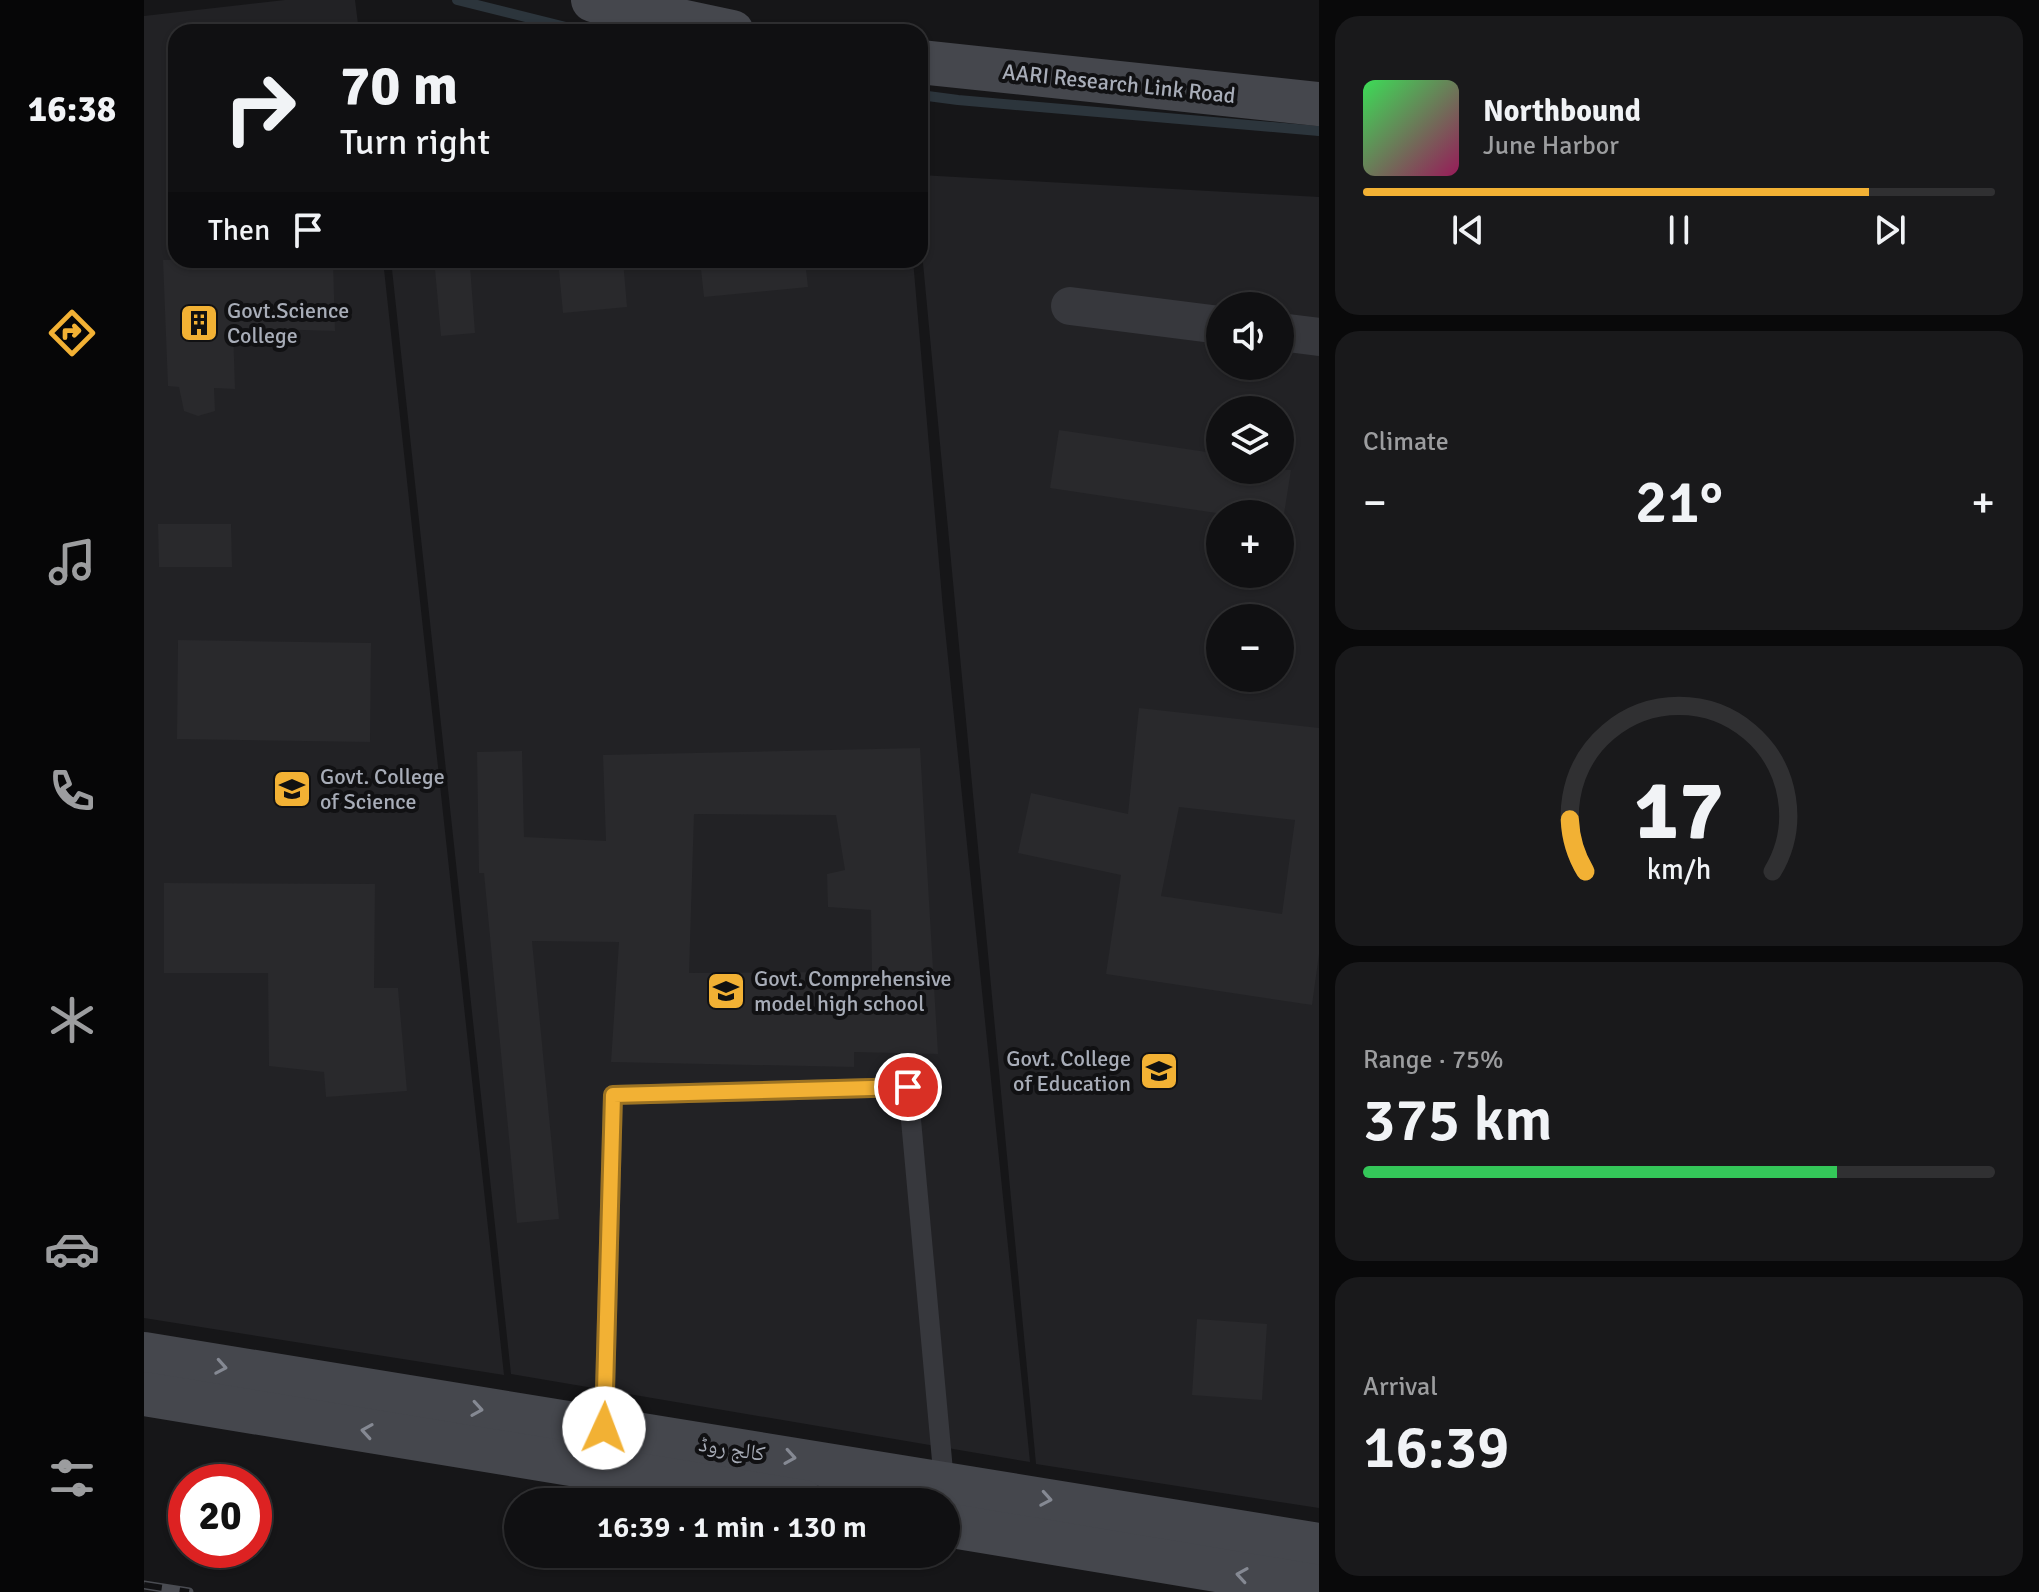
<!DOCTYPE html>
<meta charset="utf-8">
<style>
:root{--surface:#101012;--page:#19191b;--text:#f1f3f6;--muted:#9c9d9f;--line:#303032;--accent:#f2b134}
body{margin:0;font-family:Signika,"Noto Naskh Arabic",sans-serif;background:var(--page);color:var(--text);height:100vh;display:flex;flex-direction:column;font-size:30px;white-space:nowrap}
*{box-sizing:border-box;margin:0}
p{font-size:26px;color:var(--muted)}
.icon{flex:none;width:44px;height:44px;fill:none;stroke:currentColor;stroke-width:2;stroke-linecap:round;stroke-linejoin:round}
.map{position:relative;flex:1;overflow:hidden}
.drawer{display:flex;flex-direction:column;gap:16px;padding:16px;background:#09090a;width:720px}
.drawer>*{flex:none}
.hud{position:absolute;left:24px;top:24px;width:760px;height:244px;border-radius:24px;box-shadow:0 2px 6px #0004,0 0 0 2px var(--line);background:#101012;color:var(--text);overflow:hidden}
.tools{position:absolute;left:1062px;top:292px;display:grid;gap:16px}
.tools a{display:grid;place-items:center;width:88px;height:88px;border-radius:50%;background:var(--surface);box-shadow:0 2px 6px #0004,0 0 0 2px var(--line);font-size:40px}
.speed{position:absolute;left:24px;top:1464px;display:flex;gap:16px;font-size:40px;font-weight:700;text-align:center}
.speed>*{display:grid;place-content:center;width:104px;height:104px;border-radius:50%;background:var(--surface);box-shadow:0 2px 6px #0004,0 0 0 2px var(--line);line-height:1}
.speed .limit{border:12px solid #d22;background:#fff;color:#111}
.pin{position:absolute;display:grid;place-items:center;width:68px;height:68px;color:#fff;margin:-34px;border:4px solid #fff;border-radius:50%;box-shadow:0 2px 8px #0007}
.me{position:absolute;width:88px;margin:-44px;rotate:2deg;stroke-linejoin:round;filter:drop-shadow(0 0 6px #0008)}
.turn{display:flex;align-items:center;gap:28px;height:168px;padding:0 40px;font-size:36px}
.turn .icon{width:104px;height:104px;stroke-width:2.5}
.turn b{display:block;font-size:56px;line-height:68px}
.then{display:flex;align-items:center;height:76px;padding:0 40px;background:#0003;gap:16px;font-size:30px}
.big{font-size:60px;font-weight:600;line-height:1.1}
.drawer .card{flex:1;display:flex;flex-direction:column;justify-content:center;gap:12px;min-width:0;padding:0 28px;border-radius:24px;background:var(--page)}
.drawer .dial{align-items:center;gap:0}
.dial svg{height:208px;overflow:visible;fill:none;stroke:var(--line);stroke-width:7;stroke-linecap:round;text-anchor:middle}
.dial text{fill:var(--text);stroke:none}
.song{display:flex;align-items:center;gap:24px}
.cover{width:96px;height:96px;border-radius:12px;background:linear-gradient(135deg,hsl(130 70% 55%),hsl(330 70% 35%))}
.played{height:8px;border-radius:4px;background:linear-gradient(90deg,var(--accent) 80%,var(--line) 80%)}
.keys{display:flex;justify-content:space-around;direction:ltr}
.heat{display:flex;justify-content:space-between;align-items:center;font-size:44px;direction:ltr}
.charge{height:12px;border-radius:6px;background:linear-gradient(90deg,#34c759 75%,var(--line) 0)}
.trip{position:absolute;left:360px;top:1488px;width:456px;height:80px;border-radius:40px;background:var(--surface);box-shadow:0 2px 6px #0004,0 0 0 2px var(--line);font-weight:600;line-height:80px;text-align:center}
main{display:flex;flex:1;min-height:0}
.tabs{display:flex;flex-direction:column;width:144px;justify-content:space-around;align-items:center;background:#060607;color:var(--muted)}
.tabs .icon{width:56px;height:56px}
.tabs .current{color:var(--accent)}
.tabs b{font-size:36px;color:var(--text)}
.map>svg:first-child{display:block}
.built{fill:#222225;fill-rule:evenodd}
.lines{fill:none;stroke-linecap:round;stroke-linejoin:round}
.stream{stroke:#2c353c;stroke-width:10}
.building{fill:#29292c;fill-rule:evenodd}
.lane{stroke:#37383d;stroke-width:20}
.street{stroke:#37383d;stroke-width:38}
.secondary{stroke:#45474d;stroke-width:44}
.rail-casing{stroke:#4a4c52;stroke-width:9}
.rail{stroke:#111113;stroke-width:6;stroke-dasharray:18;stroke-linecap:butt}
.oneway{stroke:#858993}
.route-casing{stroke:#9d7322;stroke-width:20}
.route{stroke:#f2b134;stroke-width:14}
.labels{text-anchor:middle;stroke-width:8;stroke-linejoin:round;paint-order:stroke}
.street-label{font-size:22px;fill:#a8adb8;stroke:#111113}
.poi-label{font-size:22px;fill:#a8adb8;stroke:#111113;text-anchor:start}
</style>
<main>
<nav class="tabs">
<b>16:38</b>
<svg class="icon current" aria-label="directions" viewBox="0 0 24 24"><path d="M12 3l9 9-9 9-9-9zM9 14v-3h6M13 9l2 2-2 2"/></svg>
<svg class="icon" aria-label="music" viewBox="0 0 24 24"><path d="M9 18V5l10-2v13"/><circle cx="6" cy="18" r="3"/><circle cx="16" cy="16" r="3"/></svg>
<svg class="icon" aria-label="phone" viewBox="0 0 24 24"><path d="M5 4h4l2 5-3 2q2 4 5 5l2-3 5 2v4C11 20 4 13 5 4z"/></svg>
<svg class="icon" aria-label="climate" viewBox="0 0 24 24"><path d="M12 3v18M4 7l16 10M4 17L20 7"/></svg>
<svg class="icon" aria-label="car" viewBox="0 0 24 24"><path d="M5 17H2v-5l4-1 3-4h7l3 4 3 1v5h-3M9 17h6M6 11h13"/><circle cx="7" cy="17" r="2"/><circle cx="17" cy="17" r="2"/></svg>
<svg class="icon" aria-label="filters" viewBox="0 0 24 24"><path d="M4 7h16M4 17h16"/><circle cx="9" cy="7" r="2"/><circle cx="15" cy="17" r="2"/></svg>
</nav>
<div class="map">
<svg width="1175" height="1592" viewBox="0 0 1175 1592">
<rect width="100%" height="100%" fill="#161618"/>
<!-- built -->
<g class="built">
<path d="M 141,0 L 211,0 L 215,32 L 32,32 L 32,260 L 239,260 L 360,1375 L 0,1318 L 0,16 Z"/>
<path d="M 776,175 L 1175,197 L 1175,1508 L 892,1464 L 776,231 ZM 1076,306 L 1136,306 L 1136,366 L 1076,366 ZM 1076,410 L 1136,410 L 1136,470 L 1076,470 ZM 1076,514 L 1136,514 L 1136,574 L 1076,574 ZM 1076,618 L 1136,618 L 1136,678 L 1076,678 Z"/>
<path d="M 247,260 L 769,260 L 799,609 L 886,1462 L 367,1374 Z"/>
</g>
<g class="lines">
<!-- stream -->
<g class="stream">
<path d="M 313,0 L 442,32"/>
<path d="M 776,95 L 814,100 L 1175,131"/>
</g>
</g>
<!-- building -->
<g class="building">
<path d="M 19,260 L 189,260 L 191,331 L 89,328 L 91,389 L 70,388 L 71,411 L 54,416 L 40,411 L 35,387 L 24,386 Z"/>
<path d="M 414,260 L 479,260 L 483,307 L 419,313 Z"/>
<path d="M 556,260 L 661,260 L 664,287 L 560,297 Z"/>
<path d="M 326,266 L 331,333 L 297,336 L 291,269 Z"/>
<path d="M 915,430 L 1076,454 L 1076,470 L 1147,470 L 1140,514 L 1079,514 L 906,488 Z"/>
<path d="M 14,524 L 87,524 L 88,567 L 15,567 Z"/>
<path d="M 34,640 L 227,643 L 226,742 L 33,739 Z"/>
<path d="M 995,708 L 1175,728 L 1175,954 L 1168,1005 L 962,974 L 977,875 L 874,853 L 887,793 L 984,814 ZM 1035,807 L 1151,820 L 1138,914 L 1017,896 Z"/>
<path d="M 776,748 L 794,1054 L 710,1052 L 710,1067 L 467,1062 L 475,942 L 388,941 L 415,1219 L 373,1223 L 340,873 L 335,873 L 333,752 L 378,751 L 380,837 L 462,841 L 459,755 ZM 550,814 L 692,815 L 701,870 L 683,874 L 684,907 L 727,910 L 728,972 L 545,973 Z"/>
<path d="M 20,883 L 231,884 L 230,988 L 254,988 L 263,1091 L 182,1097 L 180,1072 L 125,1066 L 124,973 L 20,973 Z"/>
<path d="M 1053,1319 L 1123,1324 L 1118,1400 L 1048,1395 Z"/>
</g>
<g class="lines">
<!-- lane -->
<path class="lane" d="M 460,1428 L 469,1095 L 764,1087 L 800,1482"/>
<!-- street -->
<g class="street">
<path d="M 926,306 L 1076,325"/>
<path d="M 1136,332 L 1175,337"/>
</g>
<!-- secondary -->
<g class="secondary">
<path d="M 449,0 L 475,8 L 588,32"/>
<path d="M 776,62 L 1175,104"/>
<path d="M 0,1354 L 1175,1545"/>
<path d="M 0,1394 L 659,1502"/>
<path d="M 802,1525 L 1175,1587"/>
</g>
<defs>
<path id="rail" d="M 0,1585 L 45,1592"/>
</defs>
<!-- rail casing -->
<use href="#rail" class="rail-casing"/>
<!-- rail -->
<use href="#rail" class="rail"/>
</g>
<!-- one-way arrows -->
<defs><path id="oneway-chevron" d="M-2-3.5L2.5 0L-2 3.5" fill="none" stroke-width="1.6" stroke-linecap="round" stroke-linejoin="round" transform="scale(2)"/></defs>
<g class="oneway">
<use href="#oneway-chevron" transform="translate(77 1367) rotate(10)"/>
<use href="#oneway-chevron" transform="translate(333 1409) rotate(9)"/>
<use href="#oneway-chevron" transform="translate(223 1431) rotate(-171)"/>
<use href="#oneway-chevron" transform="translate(646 1457) rotate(9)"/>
<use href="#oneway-chevron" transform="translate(902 1499) rotate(10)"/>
<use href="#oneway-chevron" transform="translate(1098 1575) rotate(-171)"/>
</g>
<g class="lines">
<defs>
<path id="route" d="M 460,1428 L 469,1095 L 764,1087"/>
</defs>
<!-- route casing -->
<use href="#route" class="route-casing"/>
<!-- route -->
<use href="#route" class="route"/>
</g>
<!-- icons -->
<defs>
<symbol id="building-square" viewBox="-11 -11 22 22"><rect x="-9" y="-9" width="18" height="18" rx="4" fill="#f2b134" stroke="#111113"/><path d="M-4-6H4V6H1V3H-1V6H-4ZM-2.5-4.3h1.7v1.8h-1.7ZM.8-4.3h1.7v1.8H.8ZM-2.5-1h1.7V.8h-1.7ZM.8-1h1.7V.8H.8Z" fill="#111"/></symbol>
<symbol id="university-square" viewBox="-11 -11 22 22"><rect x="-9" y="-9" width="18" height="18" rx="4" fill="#f2b134" stroke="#111113"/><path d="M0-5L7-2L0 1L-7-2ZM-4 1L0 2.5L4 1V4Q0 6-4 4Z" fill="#111"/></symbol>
<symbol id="school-square" viewBox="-11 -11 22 22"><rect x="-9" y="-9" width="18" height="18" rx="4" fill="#f2b134" stroke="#111113"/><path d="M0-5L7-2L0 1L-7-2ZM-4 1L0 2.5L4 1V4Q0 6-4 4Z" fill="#111"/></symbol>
</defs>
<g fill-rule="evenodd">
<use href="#building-square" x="33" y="301" width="44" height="44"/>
<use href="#university-square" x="126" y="767" width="44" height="44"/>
<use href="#school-square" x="560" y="969" width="44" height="44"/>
<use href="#university-square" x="993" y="1049" width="44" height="44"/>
</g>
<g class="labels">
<!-- street labels -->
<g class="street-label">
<text transform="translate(975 83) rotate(6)" y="8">AARI Research Link Road</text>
<text transform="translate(588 1448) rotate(9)" y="8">کالج روڈ</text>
</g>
<!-- poi labels -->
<g class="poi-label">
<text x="83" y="318">Govt.Science<tspan x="83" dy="25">College</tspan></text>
<text x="176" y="784">Govt. College<tspan x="176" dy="25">of Science</tspan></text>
<text x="610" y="986">Govt. Comprehensive<tspan x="610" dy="25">model high school</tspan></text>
<text x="987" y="1066" text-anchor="end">Govt. College<tspan x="987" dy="25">of Education</tspan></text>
</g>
</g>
</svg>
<div class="tools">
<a><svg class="icon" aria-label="sound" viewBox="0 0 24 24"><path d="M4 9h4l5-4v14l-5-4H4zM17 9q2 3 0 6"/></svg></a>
<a><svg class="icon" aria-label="layers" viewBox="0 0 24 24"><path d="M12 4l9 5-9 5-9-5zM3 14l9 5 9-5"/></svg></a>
<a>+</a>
<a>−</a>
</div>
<div class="speed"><div class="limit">20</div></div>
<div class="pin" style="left:764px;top:1087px;background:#d93025"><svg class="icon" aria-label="arrive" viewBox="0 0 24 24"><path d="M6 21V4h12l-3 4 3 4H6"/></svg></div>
<svg class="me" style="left:460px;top:1428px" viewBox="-20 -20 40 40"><circle r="19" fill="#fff"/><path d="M0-13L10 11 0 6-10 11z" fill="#f2b134"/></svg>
<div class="trip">16:39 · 1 min · 130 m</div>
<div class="hud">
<div class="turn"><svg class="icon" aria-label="right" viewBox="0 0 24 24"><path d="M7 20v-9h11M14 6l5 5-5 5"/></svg><div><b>70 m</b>Turn right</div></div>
<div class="then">Then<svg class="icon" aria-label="arrive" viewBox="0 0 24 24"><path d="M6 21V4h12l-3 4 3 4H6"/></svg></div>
</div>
</div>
<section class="drawer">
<div class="card">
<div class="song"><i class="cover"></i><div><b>Northbound</b><p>June Harbor</p></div></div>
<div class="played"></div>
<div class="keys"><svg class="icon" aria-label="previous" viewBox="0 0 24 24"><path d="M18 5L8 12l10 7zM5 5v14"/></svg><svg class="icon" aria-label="pause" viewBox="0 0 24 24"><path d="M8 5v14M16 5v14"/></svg><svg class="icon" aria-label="next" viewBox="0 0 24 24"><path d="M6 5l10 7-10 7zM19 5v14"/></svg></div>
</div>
<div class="card"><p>Climate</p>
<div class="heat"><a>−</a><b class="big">21°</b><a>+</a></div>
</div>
<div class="card dial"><svg viewBox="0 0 100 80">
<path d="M14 69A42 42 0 1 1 86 69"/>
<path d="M14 69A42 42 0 0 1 8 49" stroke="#f2b134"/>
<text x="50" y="56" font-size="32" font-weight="700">17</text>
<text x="50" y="72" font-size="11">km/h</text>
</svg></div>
<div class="card"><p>Range · 75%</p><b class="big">375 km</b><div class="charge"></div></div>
<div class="card"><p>Arrival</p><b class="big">16:39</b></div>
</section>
</main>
